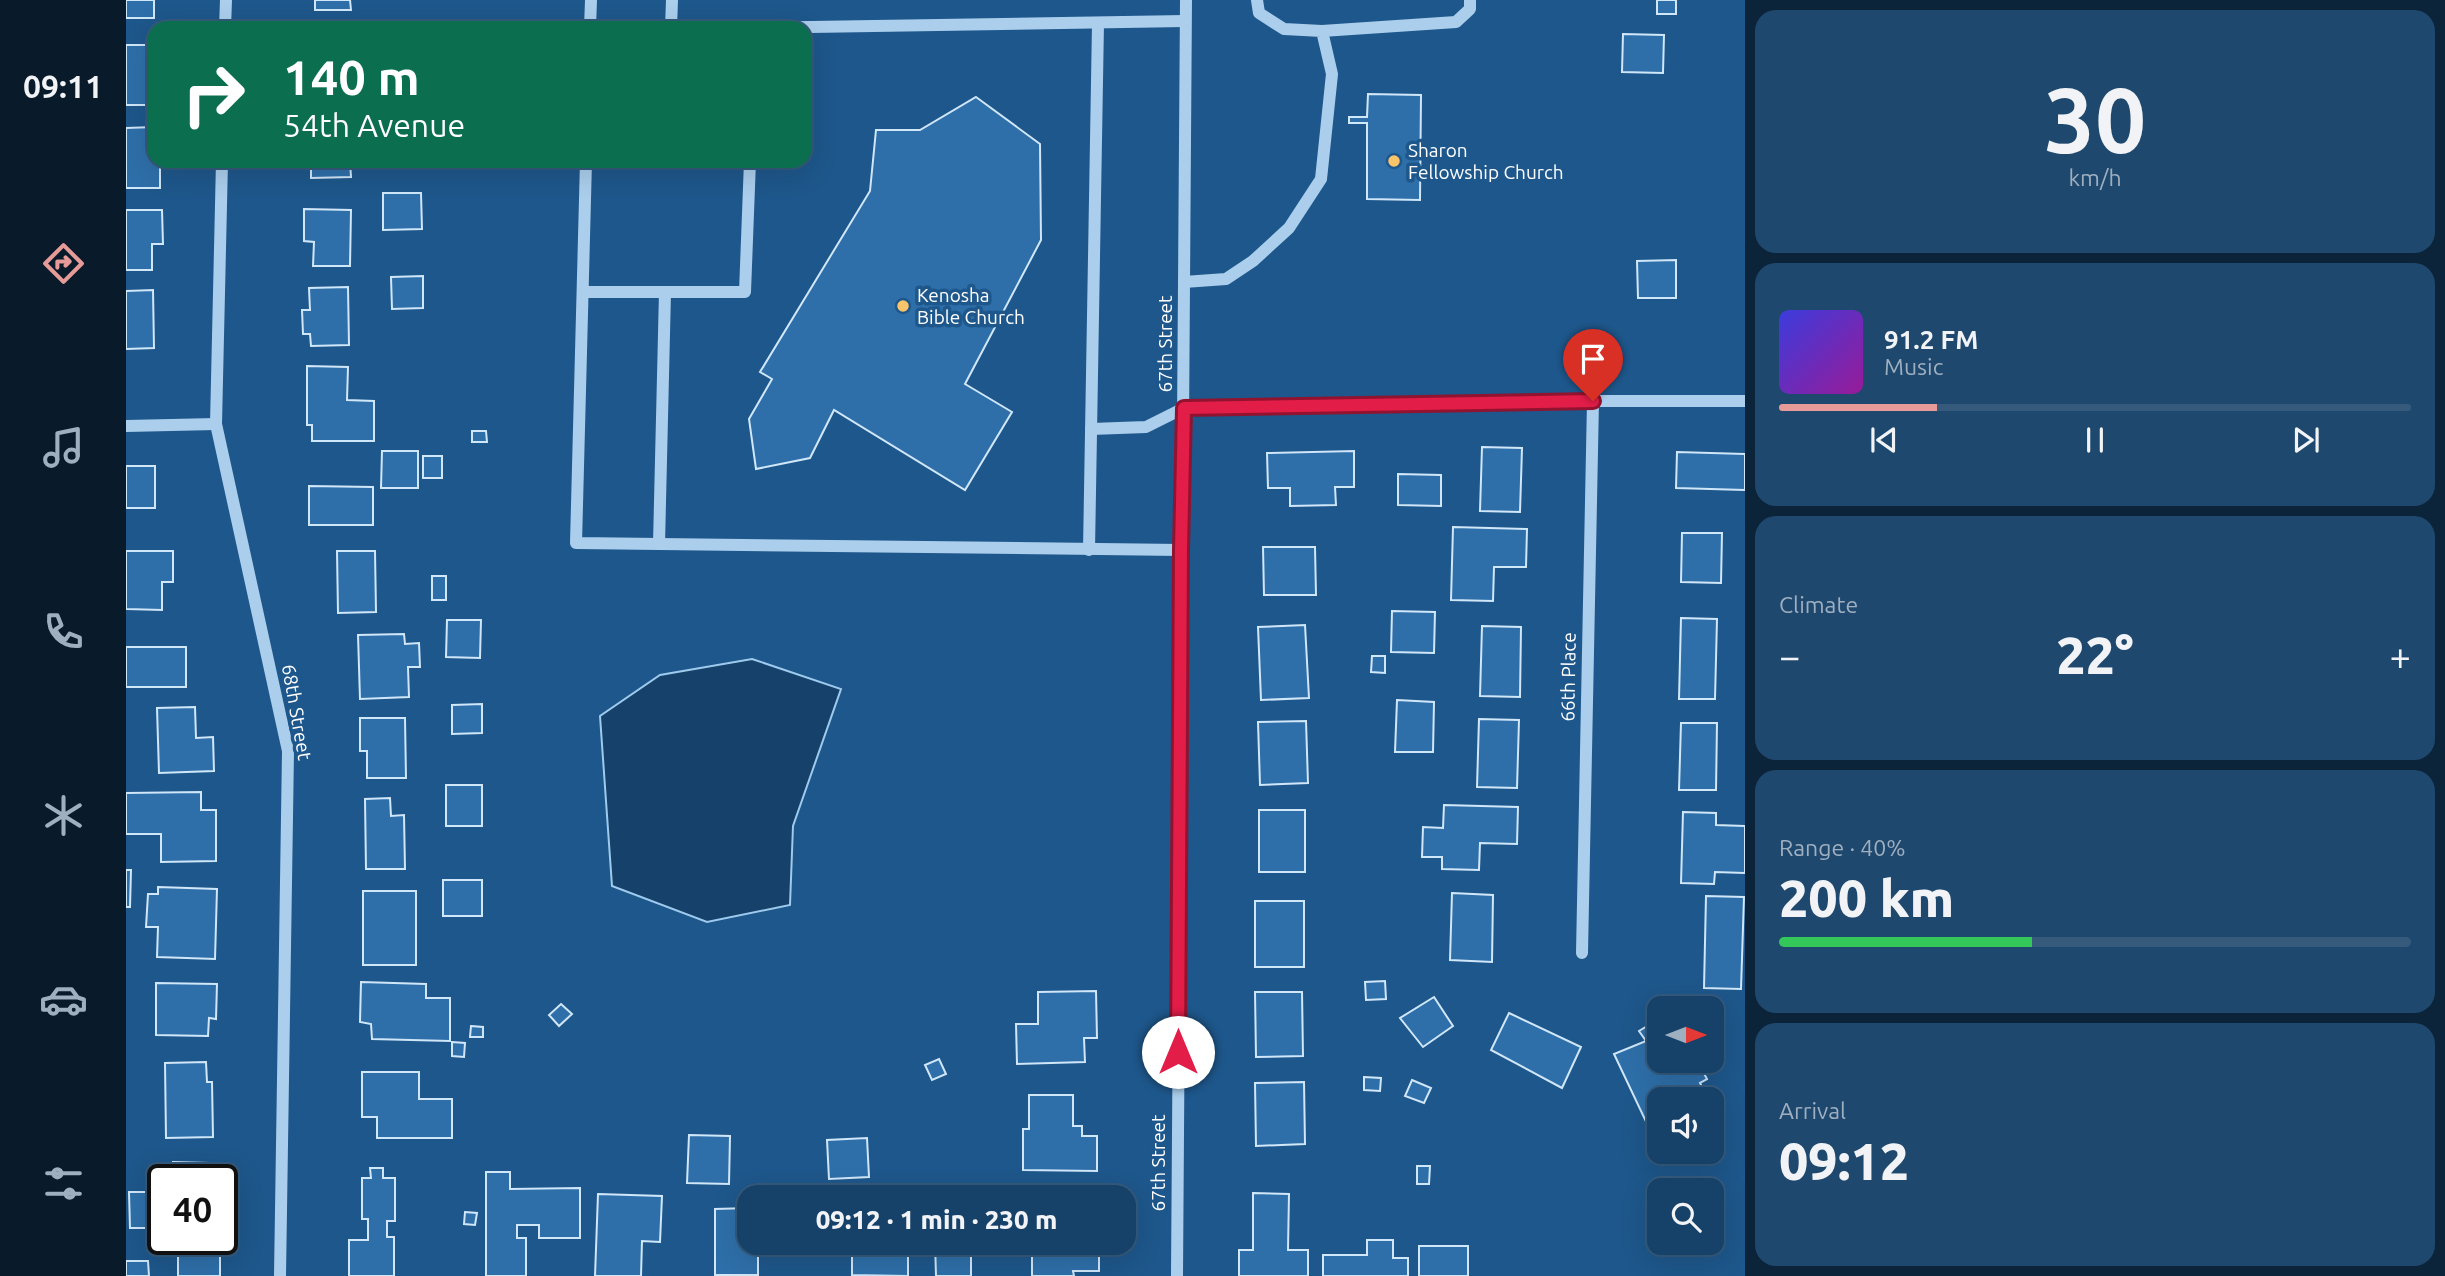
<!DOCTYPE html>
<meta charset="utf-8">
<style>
:root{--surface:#164168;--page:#1f486e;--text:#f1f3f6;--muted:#9eafc0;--line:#355a7c;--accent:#e69b98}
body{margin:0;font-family:Ubuntu,sans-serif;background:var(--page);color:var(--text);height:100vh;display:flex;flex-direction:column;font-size:26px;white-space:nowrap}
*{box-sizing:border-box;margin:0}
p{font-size:23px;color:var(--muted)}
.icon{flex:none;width:38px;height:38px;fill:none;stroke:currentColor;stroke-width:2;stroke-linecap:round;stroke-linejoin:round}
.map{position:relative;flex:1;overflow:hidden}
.drawer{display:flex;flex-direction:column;gap:10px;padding:10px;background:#0c2439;width:700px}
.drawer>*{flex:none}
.banner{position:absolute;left:21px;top:21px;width:665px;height:147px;border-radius:21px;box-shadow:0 7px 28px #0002,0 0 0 2px var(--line);background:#0b6e4f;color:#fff;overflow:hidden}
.needle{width:46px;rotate:90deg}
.controls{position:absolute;left:1521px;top:996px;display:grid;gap:14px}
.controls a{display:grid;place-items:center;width:77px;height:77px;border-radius:14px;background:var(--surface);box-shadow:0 7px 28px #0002,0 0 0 2px var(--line);font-size:35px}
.speed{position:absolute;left:21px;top:1164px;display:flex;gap:14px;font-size:35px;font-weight:700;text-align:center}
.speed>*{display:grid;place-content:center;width:91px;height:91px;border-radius:50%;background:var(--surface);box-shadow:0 7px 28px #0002,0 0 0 2px var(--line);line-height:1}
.speed .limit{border:4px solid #111;border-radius:10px;background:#fff;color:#111}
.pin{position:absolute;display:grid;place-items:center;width:60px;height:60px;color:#fff;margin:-72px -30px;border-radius:50% 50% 50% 0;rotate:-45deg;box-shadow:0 0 7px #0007}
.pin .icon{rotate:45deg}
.me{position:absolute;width:77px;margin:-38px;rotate:0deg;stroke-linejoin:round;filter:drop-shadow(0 0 5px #0008)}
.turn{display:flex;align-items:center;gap:24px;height:147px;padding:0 21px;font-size:32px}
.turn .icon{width:91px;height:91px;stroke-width:2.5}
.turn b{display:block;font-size:49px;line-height:60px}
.big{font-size:52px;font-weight:800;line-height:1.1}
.drawer .tile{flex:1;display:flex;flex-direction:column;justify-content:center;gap:10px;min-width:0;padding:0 24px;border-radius:21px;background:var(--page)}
.drawer .dial{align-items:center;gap:0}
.dial b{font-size:91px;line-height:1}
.song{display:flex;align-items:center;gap:21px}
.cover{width:84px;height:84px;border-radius:10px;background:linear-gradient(135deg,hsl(240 70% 55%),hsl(300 70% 35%))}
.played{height:7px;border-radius:4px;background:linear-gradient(90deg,var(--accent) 25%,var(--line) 25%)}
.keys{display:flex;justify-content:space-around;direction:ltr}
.heat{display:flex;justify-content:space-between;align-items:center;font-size:38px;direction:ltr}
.charge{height:10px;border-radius:5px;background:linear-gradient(90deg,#34c759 40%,var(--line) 0)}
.trip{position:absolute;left:611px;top:1185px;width:399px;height:70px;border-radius:21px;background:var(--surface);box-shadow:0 7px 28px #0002,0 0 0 2px var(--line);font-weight:800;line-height:70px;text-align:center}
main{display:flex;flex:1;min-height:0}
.tabs{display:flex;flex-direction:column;width:126px;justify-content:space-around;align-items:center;background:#091a2a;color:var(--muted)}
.tabs .icon{width:49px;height:49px}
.tabs .active{color:var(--accent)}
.tabs b{font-size:32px;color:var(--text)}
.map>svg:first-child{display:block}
.water{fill:#15416a;stroke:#9ecaed;stroke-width:2}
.building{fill:#2e6fa9;stroke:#d0e6f9;stroke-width:2}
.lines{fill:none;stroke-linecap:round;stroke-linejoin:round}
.minor{stroke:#abceec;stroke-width:12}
.route-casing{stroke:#92132f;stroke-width:18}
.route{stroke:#e11d48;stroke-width:12}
.poi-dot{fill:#fac46a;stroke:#1e578b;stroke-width:2.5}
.labels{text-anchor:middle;stroke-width:7;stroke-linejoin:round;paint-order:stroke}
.poi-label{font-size:19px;fill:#fff;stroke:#1e578b;text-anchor:start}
.street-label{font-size:19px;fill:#fff;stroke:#1e578b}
</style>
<main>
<nav class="tabs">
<b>09:11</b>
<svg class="icon active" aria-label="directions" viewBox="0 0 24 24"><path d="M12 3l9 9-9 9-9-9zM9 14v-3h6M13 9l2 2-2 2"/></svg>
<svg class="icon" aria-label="music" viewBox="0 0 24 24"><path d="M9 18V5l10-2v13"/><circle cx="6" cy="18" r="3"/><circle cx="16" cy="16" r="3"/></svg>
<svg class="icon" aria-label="phone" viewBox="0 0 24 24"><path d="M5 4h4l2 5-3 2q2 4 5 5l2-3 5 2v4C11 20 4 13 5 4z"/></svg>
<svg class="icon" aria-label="climate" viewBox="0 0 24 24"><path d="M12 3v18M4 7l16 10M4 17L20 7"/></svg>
<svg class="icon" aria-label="car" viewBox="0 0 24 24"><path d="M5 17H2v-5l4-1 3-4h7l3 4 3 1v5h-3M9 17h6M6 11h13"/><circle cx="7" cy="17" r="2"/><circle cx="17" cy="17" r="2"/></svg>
<svg class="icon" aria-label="filters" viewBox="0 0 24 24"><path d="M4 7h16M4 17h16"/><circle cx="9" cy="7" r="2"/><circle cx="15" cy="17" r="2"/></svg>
</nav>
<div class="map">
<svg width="1619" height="1276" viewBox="0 0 1619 1276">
<rect width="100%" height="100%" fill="#1e578b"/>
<!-- water -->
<path class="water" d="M 626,659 L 715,689 L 667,826 L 664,905 L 581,922 L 486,886 L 474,716 L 534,675 Z"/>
<!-- building -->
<g class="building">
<rect x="0" y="0" width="28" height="18"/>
<path d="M 189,0 L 224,0 L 225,10 L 189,10 Z"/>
<rect x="1531" y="0" width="19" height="14"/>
<path d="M 1497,34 L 1538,35 L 1537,73 L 1496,72 Z"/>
<rect x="0" y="45" width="28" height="60"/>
<path d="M 1242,94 L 1295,95 L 1294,200 L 1241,199 L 1241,123 L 1223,123 L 1223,117 L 1241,117 Z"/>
<path d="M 850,97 L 914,144 L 915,240 L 839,384 L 886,412 L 839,490 L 708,410 L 684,458 L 630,469 L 623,419 L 646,379 L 634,372 L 744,191 L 750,130 L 794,130 Z"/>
<path d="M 28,127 L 28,161 L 34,161 L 34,188 L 0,188 L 0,128 Z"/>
<path d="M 185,161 L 224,161 L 225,177 L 185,178 Z"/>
<path d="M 257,193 L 295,193 L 296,229 L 257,230 Z"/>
<path d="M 178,209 L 225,210 L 224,266 L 187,266 L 188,242 L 178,241 Z"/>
<path d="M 0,210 L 36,210 L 37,244 L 26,244 L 26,270 L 0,270 Z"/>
<path d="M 1550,260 L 1550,298 L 1512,298 L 1511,261 Z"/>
<path d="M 297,276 L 297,308 L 266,309 L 265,277 Z"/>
<path d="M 222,287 L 223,345 L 185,346 L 184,334 L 177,334 L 176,310 L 184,310 L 183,288 Z"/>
<path d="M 27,290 L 28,348 L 0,349 L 0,291 Z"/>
<path d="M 181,366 L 222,367 L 221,400 L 248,401 L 248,441 L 186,441 L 186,425 L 181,425 Z"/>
<path d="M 346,431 L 360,431 L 361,442 L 346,442 Z"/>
<path d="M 1356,447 L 1396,448 L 1394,512 L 1354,511 Z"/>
<path d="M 256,451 L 292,451 L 292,488 L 255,488 Z"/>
<path d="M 1228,451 L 1228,487 L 1209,487 L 1210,505 L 1164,506 L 1164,488 L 1142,488 L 1141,453 Z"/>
<path d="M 1551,452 L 1619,454 L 1619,490 L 1550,488 Z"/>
<rect x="297" y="456" width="19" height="22"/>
<rect x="0" y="466" width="29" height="42"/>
<path d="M 1272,474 L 1315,475 L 1315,506 L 1272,505 Z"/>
<path d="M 183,486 L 247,487 L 247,525 L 183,525 Z"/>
<path d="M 1327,527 L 1401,529 L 1400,567 L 1368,567 L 1367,601 L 1325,600 Z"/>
<path d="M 1556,533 L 1596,533 L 1595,583 L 1555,582 Z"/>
<path d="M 1137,547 L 1189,547 L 1190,595 L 1138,595 Z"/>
<path d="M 0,551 L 47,551 L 47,582 L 36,582 L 36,610 L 0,609 Z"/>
<path d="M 211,551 L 249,551 L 250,612 L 212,613 Z"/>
<rect x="306" y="576" width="14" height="24"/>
<path d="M 1266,611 L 1309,612 L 1308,653 L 1265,652 Z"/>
<path d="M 1555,618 L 1591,619 L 1589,699 L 1553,699 Z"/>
<path d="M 321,620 L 355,620 L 354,658 L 320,657 Z"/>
<path d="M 1179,625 L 1183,698 L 1135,700 L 1132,627 Z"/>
<path d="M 1356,626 L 1395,627 L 1394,697 L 1354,696 Z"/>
<path d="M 278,634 L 279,644 L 293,643 L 294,667 L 282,667 L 283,697 L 234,699 L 232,635 Z"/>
<rect x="0" y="647" width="60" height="40"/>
<path d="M 1246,656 L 1259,656 L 1259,673 L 1245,672 Z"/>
<path d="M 1271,700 L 1308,702 L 1307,752 L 1269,752 Z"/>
<path d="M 356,704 L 356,733 L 326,734 L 326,705 Z"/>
<path d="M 69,707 L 70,738 L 87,737 L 88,771 L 33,773 L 31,708 Z"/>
<path d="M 234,718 L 279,718 L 280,778 L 241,778 L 241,751 L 234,751 Z"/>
<path d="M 1353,719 L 1393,720 L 1391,788 L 1351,787 Z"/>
<path d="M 1180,721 L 1182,783 L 1134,785 L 1132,722 Z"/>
<path d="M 1555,723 L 1591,723 L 1590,790 L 1553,790 Z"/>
<rect x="320" y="785" width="36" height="41"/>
<path d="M 75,792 L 75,810 L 90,810 L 90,861 L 35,862 L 35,834 L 0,834 L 0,793 Z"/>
<path d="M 264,798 L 265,816 L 278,815 L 279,869 L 240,869 L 239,799 Z"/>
<path d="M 1318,805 L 1392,807 L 1391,844 L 1354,843 L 1353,870 L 1316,869 L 1316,857 L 1296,857 L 1297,827 L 1317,828 Z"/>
<rect x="1133" y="810" width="46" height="62"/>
<path d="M 1557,812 L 1590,813 L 1590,825 L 1619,826 L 1619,873 L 1589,872 L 1588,884 L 1555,883 Z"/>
<path d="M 0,870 L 5,870 L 4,907 L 0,907 Z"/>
<rect x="317" y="880" width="39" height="36"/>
<path d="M 32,887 L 91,889 L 89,959 L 31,957 L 32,927 L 20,927 L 22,894 L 32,894 Z"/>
<rect x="237" y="891" width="53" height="74"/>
<path d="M 1326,893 L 1367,895 L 1366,962 L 1324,960 Z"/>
<path d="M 1580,896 L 1618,897 L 1615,989 L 1578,988 Z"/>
<rect x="1129" y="901" width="49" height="66"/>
<path d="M 1259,981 L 1260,999 L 1240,1000 L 1239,982 Z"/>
<path d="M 235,982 L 300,984 L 300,998 L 324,998 L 324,1041 L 246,1039 L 245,1024 L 234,1022 Z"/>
<path d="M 30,983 L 91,984 L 90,1019 L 83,1018 L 82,1036 L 30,1035 Z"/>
<path d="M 970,991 L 971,1038 L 958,1038 L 959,1062 L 891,1064 L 890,1024 L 912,1024 L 912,992 Z"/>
<path d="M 1129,992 L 1176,992 L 1177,1056 L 1130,1057 Z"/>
<path d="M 1308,997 L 1327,1026 L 1297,1047 L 1274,1018 Z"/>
<path d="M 435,1004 L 446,1014 L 433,1026 L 423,1015 Z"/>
<path d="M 1383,1013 L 1455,1047 L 1436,1088 L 1365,1050 Z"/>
<path d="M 1533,1019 L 1533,1060 L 1545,1060 L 1549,1071 L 1572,1062 L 1581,1079 L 1574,1083 L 1582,1098 L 1533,1099 L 1533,1123 L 1523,1128 L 1488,1054 L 1520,1041 L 1513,1031 Z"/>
<path d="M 345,1026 L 357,1027 L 357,1037 L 344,1037 Z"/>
<path d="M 326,1042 L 339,1043 L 338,1057 L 326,1056 Z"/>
<path d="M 813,1059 L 820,1074 L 806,1080 L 799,1065 Z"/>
<path d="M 80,1062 L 81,1082 L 86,1082 L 87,1137 L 40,1138 L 39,1063 Z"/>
<path d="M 236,1072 L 293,1072 L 293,1099 L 326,1099 L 326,1138 L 251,1138 L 251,1117 L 236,1117 Z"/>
<path d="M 1238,1077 L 1255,1078 L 1254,1091 L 1238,1090 Z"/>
<path d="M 1286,1080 L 1305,1088 L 1298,1103 L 1279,1096 Z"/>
<path d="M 1178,1082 L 1179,1144 L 1130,1146 L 1129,1083 Z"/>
<path d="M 903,1095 L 947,1095 L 947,1126 L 956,1126 L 956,1136 L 971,1136 L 971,1171 L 897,1170 L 897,1129 L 903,1129 Z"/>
<path d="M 563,1135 L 604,1136 L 603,1184 L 561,1183 Z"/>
<path d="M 741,1138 L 743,1177 L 703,1179 L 701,1140 Z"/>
<path d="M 47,1162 L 83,1163 L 82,1180 L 47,1180 Z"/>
<path d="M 1291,1166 L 1304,1166 L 1303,1184 L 1291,1184 Z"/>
<path d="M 244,1168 L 257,1168 L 257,1178 L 269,1178 L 269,1221 L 261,1221 L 261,1237 L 268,1237 L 268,1276 L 223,1276 L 223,1240 L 242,1240 L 242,1219 L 236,1219 L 236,1178 L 245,1178 Z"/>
<path d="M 360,1172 L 384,1172 L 384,1189 L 454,1188 L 454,1238 L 413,1238 L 413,1225 L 391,1225 L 391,1238 L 400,1238 L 400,1276 L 360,1276 Z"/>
<path d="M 3,1192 L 33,1192 L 34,1228 L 4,1228 Z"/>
<path d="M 1127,1193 L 1163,1194 L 1162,1250 L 1182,1250 L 1182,1276 L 1113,1276 L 1113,1250 L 1127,1250 Z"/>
<path d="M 472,1194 L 536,1196 L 534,1242 L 516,1241 L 515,1276 L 469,1276 Z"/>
<path d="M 623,1208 L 623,1242 L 632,1242 L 632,1275 L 589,1275 L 589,1209 Z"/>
<path d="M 339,1212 L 351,1213 L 349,1225 L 338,1224 Z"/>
<rect x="52" y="1239" width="42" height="37"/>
<path d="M 1241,1240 L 1267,1240 L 1267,1258 L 1282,1258 L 1282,1276 L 1197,1276 L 1197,1255 L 1241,1255 Z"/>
<path d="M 726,1242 L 782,1242 L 782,1276 L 726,1275 Z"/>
<path d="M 809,1242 L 883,1242 L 883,1256 L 845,1256 L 845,1276 L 810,1276 Z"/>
<path d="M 918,1242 L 973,1242 L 973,1271 L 947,1271 L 948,1276 L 906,1276 L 906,1252 L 918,1252 Z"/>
<rect x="1293" y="1246" width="49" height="30"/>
<path d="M 0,1261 L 22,1261 L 23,1276 L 0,1276 Z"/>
</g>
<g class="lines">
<!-- minor -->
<g class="minor">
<path d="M 99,28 L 100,0"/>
<path d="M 464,28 L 465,0"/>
<path d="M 545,28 L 546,0"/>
<path d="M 614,28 L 1059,21"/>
<path d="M 1196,31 L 1330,22 L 1344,9 L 1344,0"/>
<path d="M 96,161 L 90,424 L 162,751 L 154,1276"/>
<path d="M 460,161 L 450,543 L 1055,550"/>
<path d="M 1058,282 L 1100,279 L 1127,261 L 1163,228 L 1195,179 L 1206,74 L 1196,31 L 1158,29 L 1133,13 L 1131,0"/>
<path d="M 457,292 L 619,292 L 624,161"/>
<path d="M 0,426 L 90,424"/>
<path d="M 965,429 L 1020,427 L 1058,408 L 1467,401 L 1619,401"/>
<path d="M 533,544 L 539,292"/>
<path d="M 963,550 L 972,23"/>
<path d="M 1456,953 L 1467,401"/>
<path d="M 1051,1276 L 1060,0"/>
</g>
</g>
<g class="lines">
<defs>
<path id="route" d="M 1052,1052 L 1055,550 L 1058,408 L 1467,401"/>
</defs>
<!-- route casing -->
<use href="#route" class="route-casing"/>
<!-- route -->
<use href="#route" class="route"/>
</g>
<!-- markers -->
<g class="poi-dot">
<circle cx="1268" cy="161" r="7"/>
<circle cx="777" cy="306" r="7"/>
</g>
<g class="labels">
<!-- poi labels -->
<g class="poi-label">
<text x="1282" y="157">Sharon<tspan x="1282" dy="22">Fellowship Church</tspan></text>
<text x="791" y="302">Kenosha<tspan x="791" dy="22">Bible Church</tspan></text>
</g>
<!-- street labels -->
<g class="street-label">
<text transform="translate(1039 344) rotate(-90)" y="7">67th Street</text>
<text transform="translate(1442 677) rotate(-89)" y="7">66th Place</text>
<text transform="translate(171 712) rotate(80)" y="7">68th Street</text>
<text transform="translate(1032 1163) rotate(-90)" y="7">67th Street</text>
</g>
</g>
</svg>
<div class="controls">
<a><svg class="needle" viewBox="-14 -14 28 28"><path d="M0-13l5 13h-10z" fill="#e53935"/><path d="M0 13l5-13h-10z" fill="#9eafc0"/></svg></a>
<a><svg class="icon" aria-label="sound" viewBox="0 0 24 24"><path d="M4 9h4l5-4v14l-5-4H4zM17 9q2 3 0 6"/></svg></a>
<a><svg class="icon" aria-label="search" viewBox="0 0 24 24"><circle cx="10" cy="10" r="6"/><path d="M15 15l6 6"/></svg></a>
</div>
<div class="speed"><div class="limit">40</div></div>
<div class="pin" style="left:1467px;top:401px;background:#d93025"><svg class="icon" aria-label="arrive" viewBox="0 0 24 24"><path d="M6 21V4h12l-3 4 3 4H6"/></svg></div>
<svg class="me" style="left:1052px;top:1052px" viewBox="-20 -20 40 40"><circle r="19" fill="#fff"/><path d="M0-13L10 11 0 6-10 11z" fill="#e11d48"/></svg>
<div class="trip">09:12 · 1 min · 230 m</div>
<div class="banner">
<div class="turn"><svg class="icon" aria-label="right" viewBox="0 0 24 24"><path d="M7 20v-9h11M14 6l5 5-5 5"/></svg><div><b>140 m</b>54th Avenue</div></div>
</div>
</div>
<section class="drawer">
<div class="tile dial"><b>30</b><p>km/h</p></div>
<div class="tile">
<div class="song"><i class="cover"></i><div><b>91.2 FM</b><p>Music</p></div></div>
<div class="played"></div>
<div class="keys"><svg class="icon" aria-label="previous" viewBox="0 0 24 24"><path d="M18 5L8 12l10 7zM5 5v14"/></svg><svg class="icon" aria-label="pause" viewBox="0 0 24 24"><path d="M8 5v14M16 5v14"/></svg><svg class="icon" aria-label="next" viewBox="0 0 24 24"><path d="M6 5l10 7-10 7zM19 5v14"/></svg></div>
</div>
<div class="tile"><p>Climate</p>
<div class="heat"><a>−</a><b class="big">22°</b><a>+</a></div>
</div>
<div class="tile"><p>Range · 40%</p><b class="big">200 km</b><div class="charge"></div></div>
<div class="tile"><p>Arrival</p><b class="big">09:12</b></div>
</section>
</main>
